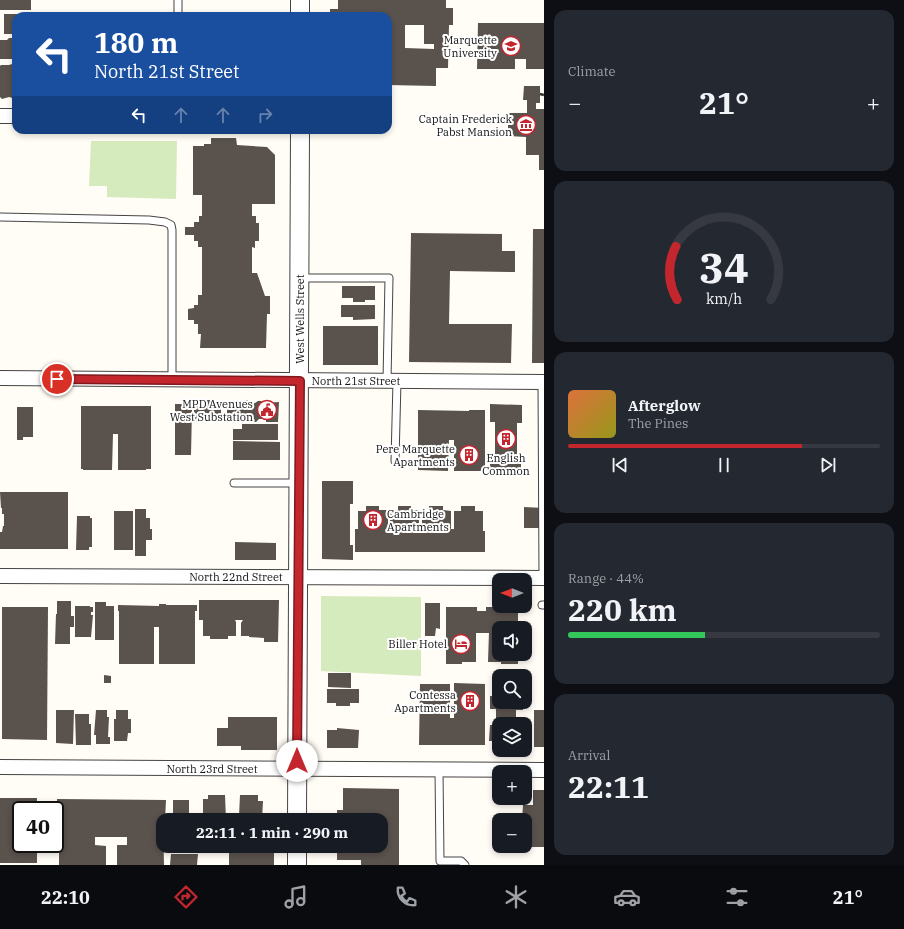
<!DOCTYPE html>
<meta charset="utf-8">
<style>
:root{--surface:#171b24;--page:#242831;--text:#f1f3f6;--muted:#9ea1a6;--line:#363941;--accent:#c4262e}
body{margin:0;font-family:"IBM Plex Serif",serif;background:var(--page);color:var(--text);height:100vh;display:flex;flex-direction:column;font-size:15px;white-space:nowrap}
*{box-sizing:border-box;margin:0}
p{font-size:13px;color:var(--muted)}
.icon{flex:none;width:22px;height:22px;fill:none;stroke:currentColor;stroke-width:2;stroke-linecap:round;stroke-linejoin:round}
.map{position:relative;flex:1;overflow:hidden}
.sheet{display:flex;flex-direction:column;gap:10px;padding:10px;background:#0d0f14;width:360px}
.sheet>*{flex:none}
.banner{position:absolute;left:12px;top:12px;width:380px;height:122px;border-radius:12px;box-shadow:0 2px 6px #0003;background:#1a4fa0;color:#fff;overflow:hidden}
.needle{width:26px;rotate:270deg}
.buttons{position:absolute;left:492px;top:573px;display:grid;gap:8px}
.buttons a{display:grid;place-items:center;width:40px;height:40px;border-radius:8px;background:var(--surface);box-shadow:0 2px 6px #0003;font-size:20px}
.speed{position:absolute;left:12px;top:801px;display:flex;gap:8px;font-size:20px;font-weight:700;text-align:center}
.speed>*{display:grid;place-content:center;width:52px;height:52px;border-radius:50%;background:var(--surface);box-shadow:0 2px 6px #0003;line-height:1}
.speed .limit{border:2px solid #111;border-radius:6px;background:#fff;color:#111}
.pin{position:absolute;display:grid;place-items:center;width:34px;height:34px;color:#fff;margin:-17px;border:2px solid #fff;border-radius:50%;box-shadow:0 1px 4px #0007}
.me{position:absolute;width:44px;margin:-22px;rotate:0deg;stroke-linejoin:round;filter:drop-shadow(0 0 3px #0008)}
.turn{display:flex;align-items:center;gap:14px;height:84px;padding:0 16px;font-size:18px}
.turn .icon{width:52px;height:52px;stroke-width:2.5}
.turn b{display:block;font-size:28px;line-height:34px}
.lanes{display:flex;align-items:center;height:38px;padding:0 16px;background:#0003;justify-content:center;gap:20px;direction:ltr}
.lanes .off{opacity:.35}
.big{font-size:30px;font-weight:700;line-height:1.1}
.sheet .tile{flex:1;display:flex;flex-direction:column;justify-content:center;gap:6px;min-width:0;padding:0 14px;border-radius:12px;background:var(--page)}
.sheet .dial{align-items:center;gap:0}
.dial svg{height:104px;overflow:visible;fill:none;stroke:var(--line);stroke-width:7;stroke-linecap:round;text-anchor:middle}
.dial text{fill:var(--text);stroke:none}
.song{display:flex;align-items:center;gap:12px}
.cover{width:48px;height:48px;border-radius:6px;background:linear-gradient(135deg,hsl(20 70% 55%),hsl(60 70% 35%))}
.played{height:4px;border-radius:2px;background:linear-gradient(90deg,var(--accent) 75%,var(--line) 75%)}
.keys{display:flex;justify-content:space-around;direction:ltr}
.heat{display:flex;justify-content:space-between;align-items:center;font-size:22px;direction:ltr}
.charge{height:6px;border-radius:3px;background:linear-gradient(90deg,#34c759 44%,var(--line) 0)}
.trip{position:absolute;left:156px;top:813px;width:232px;height:40px;border-radius:12px;background:var(--surface);box-shadow:0 2px 6px #0003;font-weight:700;line-height:40px;text-align:center}
.dock{display:flex;height:64px;justify-content:space-around;align-items:center;background:#090b0e;color:var(--muted)}
.dock .icon{width:28px;height:28px}
.dock .on{color:var(--accent)}
.dock b{font-size:18px;color:var(--text)}
main{display:flex;flex:1;min-height:0}
.map>svg:first-child{display:block}
.green{fill:#d5ebbd}
.building{fill:#5a524d;fill-rule:evenodd}
.lines{fill:none;stroke-linecap:round;stroke-linejoin:round}
.service-casing{stroke:#444;stroke-width:9}
.minor-casing{stroke:#444;stroke-width:16}
.tertiary-casing{stroke:#444;stroke-width:20}
.path{stroke:#333;stroke-width:2.5;stroke-dasharray:4 2;stroke-linecap:butt}
.service{stroke:#fff;stroke-width:7}
.minor{stroke:#fff;stroke-width:14}
.tertiary{stroke:#fff;stroke-width:18}
.route-casing{stroke:#7f191e;stroke-width:10}
.route{stroke:#c4262e;stroke-width:7}
.labels{text-anchor:middle;stroke-width:4;stroke-linejoin:round;paint-order:stroke}
.poi-label{font-size:11px;fill:#111;stroke:#fff;text-anchor:end}
.street-label{font-size:11px;fill:#111;stroke:#fff}
</style>
<main>
<div class="map">
<svg width="544" height="865" viewBox="0 0 544 865">
<rect width="100%" height="100%" fill="#fffdf5"/>
<!-- green -->
<g class="green">
<path d="M 91,141 L 177,141 L 176,199 L 107,197 L 107,186 L 89,186 Z"/>
<path d="M 321,596 L 421,597 L 421,676 L 321,671 Z"/>
</g>
<!-- building -->
<g class="building">
<rect x="0" y="0" width="31" height="10"/>
<path d="M 338,0 L 446,0 L 446,8 L 453,8 L 453,25 L 449,25 L 448,68 L 436,68 L 436,86 L 388,85 L 388,16 L 330,16 L 330,9 L 338,9 ZM 405,25 L 424,25 L 424,44 L 434,44 L 434,49 L 405,48 Z"/>
<path d="M 4,14 L 44,14 L 44,16 L 16,16 L 16,34 L 4,34 Z"/>
<path d="M 478,23 L 544,23 L 544,69 L 526,69 L 526,59 L 515,59 L 515,69 L 477,69 Z"/>
<path d="M 9,38 L 16,38 L 16,59 L 0,59 L 0,40 L 7,40 Z"/>
<path d="M 12,64 L 16,64 L 16,99 L 9,97 L 2,99 L 0,97 L 0,66 L 1,65 L 9,65 Z"/>
<path d="M 524,86 L 540,86 L 540,103 L 536,103 L 536,109 L 544,109 L 544,170 L 539,170 L 539,155 L 526,155 L 526,137 L 508,136 L 508,113 L 527,113 L 527,100 L 523,100 Z"/>
<path d="M 211,138 L 236,138 L 237,145 L 267,147 L 275,155 L 275,204 L 252,204 L 252,216 L 256,216 L 256,223 L 259,223 L 259,241 L 255,241 L 255,248 L 252,247 L 252,273 L 257,273 L 265,296 L 270,296 L 270,314 L 267,314 L 266,348 L 200,348 L 201,334 L 198,334 L 198,324 L 194,324 L 194,320 L 188,320 L 188,309 L 194,308 L 194,305 L 198,305 L 198,295 L 202,295 L 202,247 L 198,247 L 198,241 L 194,241 L 194,235 L 185,235 L 185,227 L 194,227 L 194,222 L 199,222 L 199,216 L 202,216 L 202,195 L 193,195 L 193,146 L 204,146 L 204,144 L 211,144 Z"/>
<path d="M 533,229 L 544,229 L 544,363 L 532,363 Z"/>
<path d="M 411,233 L 502,234 L 502,251 L 515,251 L 515,272 L 450,271 L 449,324 L 512,324 L 511,363 L 409,362 Z"/>
<path d="M 342,286 L 375,286 L 375,300 L 365,300 L 365,302 L 353,302 L 353,298 L 342,298 Z"/>
<path d="M 341,305 L 375,305 L 375,319 L 353,320 L 353,317 L 341,317 Z"/>
<rect x="323" y="326" width="55" height="39"/>
<path d="M 194,400 L 212,400 L 212,403 L 218,403 L 218,408 L 221,408 L 221,422 L 194,422 Z"/>
<path d="M 245,400 L 247,400 L 250,403 L 255,403 L 258,401 L 261,401 L 263,403 L 279,402 L 278,422 L 266,422 L 266,419 L 259,419 L 256,422 L 253,422 L 250,419 L 232,419 L 232,421 L 227,421 L 227,402 L 242,402 Z"/>
<path d="M 175,404 L 185,404 L 185,409 L 192,409 L 191,455 L 175,455 Z"/>
<path d="M 490,404 L 522,405 L 522,423 L 517,423 L 517,455 L 521,456 L 521,470 L 490,469 L 490,456 L 495,456 L 495,422 L 490,422 Z"/>
<path d="M 81,406 L 151,406 L 151,469 L 146,469 L 146,470 L 118,470 L 118,434 L 113,434 L 112,470 L 83,470 L 83,469 L 81,469 Z"/>
<path d="M 17,407 L 33,407 L 33,437 L 23,437 L 23,440 L 17,440 Z"/>
<path d="M 418,410 L 469,411 L 469,410 L 485,410 L 485,471 L 454,471 L 454,440 L 449,440 L 448,471 L 418,470 Z"/>
<path d="M 242,424 L 278,424 L 278,440 L 233,440 L 233,429 L 242,429 Z"/>
<path d="M 233,441 L 280,442 L 280,460 L 233,460 Z"/>
<path d="M 322,481 L 353,481 L 353,504 L 350,504 L 350,545 L 353,545 L 353,560 L 322,559 Z"/>
<path d="M 0,492 L 68,492 L 68,549 L 0,549 L 0,532 L 2,532 L 3,526 L 4,526 L 4,514 L 2,514 L 2,508 L 1,508 Z"/>
<path d="M 366,506 L 379,506 L 379,510 L 388,510 L 388,530 L 390,530 L 390,510 L 398,510 L 398,506 L 411,506 L 411,510 L 419,510 L 419,531 L 422,531 L 422,511 L 429,511 L 429,506 L 443,506 L 443,510 L 451,511 L 451,529 L 454,529 L 454,511 L 461,511 L 461,506 L 475,506 L 475,511 L 483,511 L 483,531 L 485,531 L 485,552 L 355,552 L 355,529 L 358,529 L 358,511 L 366,511 Z"/>
<path d="M 524,507 L 544,508 L 544,528 L 524,528 Z"/>
<path d="M 135,509 L 146,509 L 146,518 L 150,518 L 150,529 L 152,529 L 152,540 L 146,540 L 146,556 L 135,556 Z"/>
<rect x="114" y="511" width="19" height="39"/>
<path d="M 77,516 L 90,516 L 90,518 L 92,518 L 92,547 L 89,547 L 89,550 L 76,550 Z"/>
<path d="M 235,542 L 276,543 L 276,560 L 235,560 Z"/>
<path d="M 199,600 L 279,600 L 278,642 L 264,642 L 264,638 L 249,637 L 249,636 L 241,636 L 241,623 L 243,620 L 235,620 L 236,622 L 236,636 L 228,636 L 228,639 L 210,639 L 210,636 L 203,636 L 203,620 L 199,620 Z"/>
<path d="M 57,601 L 71,601 L 71,616 L 74,616 L 74,627 L 70,627 L 70,644 L 55,644 L 56,614 L 57,614 Z"/>
<path d="M 95,602 L 106,602 L 106,606 L 114,606 L 114,640 L 95,640 Z"/>
<path d="M 425,603 L 440,603 L 440,629 L 436,628 L 435,636 L 425,636 Z"/>
<path d="M 159,604 L 166,604 L 166,605 L 197,605 L 197,611 L 195,611 L 195,664 L 159,664 L 159,627 L 154,627 L 154,664 L 119,664 L 119,611 L 118,611 L 118,605 L 159,606 Z"/>
<path d="M 75,606 L 90,606 L 90,607 L 93,607 L 93,612 L 91,612 L 91,615 L 93,615 L 91,637 L 75,637 Z"/>
<path d="M 2,607 L 48,607 L 47,740 L 2,739 Z"/>
<path d="M 446,607 L 477,607 L 477,611 L 486,611 L 486,607 L 518,607 L 518,628 L 499,628 L 499,654 L 518,654 L 518,664 L 501,664 L 501,662 L 488,662 L 489,633 L 476,633 L 476,662 L 462,662 L 462,664 L 446,664 Z"/>
<path d="M 328,673 L 351,673 L 351,688 L 328,687 Z"/>
<path d="M 104,675 L 111,676 L 111,683 L 104,683 Z"/>
<path d="M 454,683 L 485,684 L 485,745 L 419,745 L 420,684 L 450,684 L 450,718 L 454,718 Z"/>
<path d="M 327,689 L 359,689 L 359,703 L 350,703 L 350,706 L 336,706 L 336,703 L 327,703 Z"/>
<path d="M 490,696 L 499,696 L 499,702 L 523,702 L 523,710 L 516,710 L 516,724 L 499,724 L 499,739 L 496,739 L 496,741 L 489,741 L 490,725 L 496,725 L 496,709 L 490,709 Z"/>
<path d="M 56,710 L 74,710 L 73,744 L 56,743 Z"/>
<path d="M 96,710 L 107,710 L 107,717 L 109,717 L 108,737 L 110,737 L 110,744 L 96,744 L 96,735 L 94,735 Z"/>
<path d="M 116,710 L 128,710 L 128,719 L 131,719 L 131,733 L 128,733 L 127,741 L 114,741 L 114,719 L 116,719 Z"/>
<rect x="534" y="710" width="10" height="37"/>
<path d="M 75,714 L 89,714 L 89,724 L 91,724 L 91,745 L 76,745 Z"/>
<path d="M 228,717 L 277,717 L 277,750 L 241,750 L 241,746 L 217,746 L 217,728 L 228,728 Z"/>
<path d="M 337,728 L 359,730 L 358,748 L 327,748 L 327,730 L 337,730 Z"/>
<path d="M 343,788 L 399,789 L 399,865 L 361,865 L 361,860 L 337,860 L 337,846 L 381,846 L 381,820 L 337,820 L 337,810 L 343,810 Z"/>
<path d="M 533,790 L 544,790 L 544,847 L 525,847 L 525,820 L 522,820 L 523,805 L 533,805 Z"/>
<path d="M 208,795 L 225,795 L 226,820 L 203,820 L 203,799 L 208,799 Z"/>
<path d="M 240,795 L 258,795 L 258,801 L 263,801 L 262,820 L 237,820 L 237,816 L 239,816 Z"/>
<path d="M 0,798 L 37,798 L 37,810 L 21,810 L 21,844 L 37,844 L 37,863 L 0,863 Z"/>
<path d="M 57,799 L 166,800 L 165,820 L 163,820 L 164,865 L 117,865 L 117,845 L 127,845 L 127,837 L 95,837 L 95,845 L 106,846 L 106,865 L 59,865 L 59,803 L 57,803 Z"/>
<path d="M 173,800 L 189,800 L 189,820 L 168,820 L 168,814 L 173,814 Z"/>
<path d="M 237,846 L 274,846 L 274,865 L 229,865 L 229,853 L 237,853 Z"/>
<path d="M 171,854 L 198,854 L 197,865 L 170,865 Z"/>
</g>
<g class="lines">
<defs>
<g id="service">
<path d="M 178,0 L 178,16"/>
<path d="M 0,217 L 149,220 L 165,222 L 171,225 L 172,230 L 172,380"/>
<path d="M 300,278 L 389,278 L 387,381"/>
<path d="M 542,382 L 543,578"/>
<path d="M 395,461 L 397,381"/>
<path d="M 234,483 L 299,483"/>
<path d="M 542,605 L 544,605"/>
<path d="M 439,770 L 440,861 L 461,861 L 465,865"/>
</g>
<g id="minor">
<path d="M 0,116 L 16,116"/>
<path d="M 0,378 L 544,382"/>
<path d="M 0,576 L 544,578"/>
<path d="M 0,767 L 544,770"/>
</g>
<g id="tertiary">
<path d="M 300,0 L 300,16"/>
<path d="M 297,820 L 300,130"/>
<path d="M 297,865 L 297,846"/>
</g>
</defs>
<!-- service casing -->
<use href="#service" class="service-casing"/>
<!-- minor casing -->
<use href="#minor" class="minor-casing"/>
<!-- tertiary casing -->
<use href="#tertiary" class="tertiary-casing"/>
<!-- path -->
<path class="path" d="M 540,94 L 544,95"/>
<!-- service -->
<use href="#service" class="service"/>
<!-- minor -->
<use href="#minor" class="minor"/>
<!-- tertiary -->
<use href="#tertiary" class="tertiary"/>
</g>
<g class="lines">
<defs>
<path id="route" d="M 57,379 L 300,381 L 297,761"/>
</defs>
<!-- route casing -->
<use href="#route" class="route-casing"/>
<!-- route -->
<use href="#route" class="route"/>
</g>
<!-- icons -->
<defs>
<symbol id="university-ring" viewBox="-11 -11 22 22"><circle r="9.5" fill="#fff" stroke="#c4262e" stroke-width="1.5"/><path d="M0-5L7-2L0 1L-7-2ZM-4 1L0 2.5L4 1V4Q0 6-4 4Z" fill="#c4262e"/></symbol>
<symbol id="museum-ring" viewBox="-11 -11 22 22"><circle r="9.5" fill="#fff" stroke="#c4262e" stroke-width="1.5"/><path d="M0-6L6-3V-2H-6V-3ZM-5-1h2V3h-2ZM-1-1h2V3h-2ZM3-1h2V3H3ZM-6 4H6V6H-6Z" fill="#c4262e"/></symbol>
<symbol id="civic-ring" viewBox="-11 -11 22 22"><circle r="9.5" fill="#fff" stroke="#c4262e" stroke-width="1.5"/><path d="M-.6-6.5H3V-4.5H.6V-3L4-1V1h2V6H-6V1h2V-1L-.6-3ZM-1.2 2.5V6h2.4V2.5Z" fill="#c4262e"/></symbol>
<symbol id="building-ring" viewBox="-11 -11 22 22"><circle r="9.5" fill="#fff" stroke="#c4262e" stroke-width="1.5"/><path d="M-4-6H4V6H1V3H-1V6H-4ZM-2.5-4.3h1.7v1.8h-1.7ZM.8-4.3h1.7v1.8H.8ZM-2.5-1h1.7V.8h-1.7ZM.8-1h1.7V.8H.8Z" fill="#c4262e"/></symbol>
<symbol id="hotel-ring" viewBox="-11 -11 22 22"><circle r="9.5" fill="#fff" stroke="#c4262e" stroke-width="1.5"/><path d="M-6-4.5h1.5V1H6V5H4.5V3h-9V5H-6ZM-4 0a1.8 1.8 0 1 1 3.6 0ZM.5 0V-2.5h3Q6-2.5 6 0Z" fill="#c4262e"/></symbol>
</defs>
<g fill-rule="evenodd">
<use href="#university-ring" x="500" y="35" width="22" height="22"/>
<use href="#museum-ring" x="515" y="114" width="22" height="22"/>
<use href="#civic-ring" x="256" y="399" width="22" height="22"/>
<use href="#building-ring" x="495" y="428" width="22" height="22"/>
<use href="#building-ring" x="458" y="444" width="22" height="22"/>
<use href="#building-ring" x="362" y="509" width="22" height="22"/>
<use href="#hotel-ring" x="450" y="633" width="22" height="22"/>
<use href="#building-ring" x="459" y="690" width="22" height="22"/>
</g>
<g class="labels">
<!-- poi labels -->
<g class="poi-label">
<text x="497" y="44">Marquette<tspan x="497" dy="13">University</tspan></text>
<text x="512" y="123">Captain Frederick<tspan x="512" dy="13">Pabst Mansion</tspan></text>
<text x="253" y="408">MPD Avenues<tspan x="253" dy="13">West Substation</tspan></text>
<text x="455" y="453">Pere Marquette<tspan x="455" dy="13">Apartments</tspan></text>
<text x="506" y="462" text-anchor="middle">English<tspan x="506" dy="13">Common</tspan></text>
<text x="387" y="518" text-anchor="start">Cambridge<tspan x="387" dy="13">Apartments</tspan></text>
<text x="447" y="648">Biller Hotel</text>
<text x="456" y="699">Contessa<tspan x="456" dy="13">Apartments</tspan></text>
</g>
<!-- street labels -->
<g class="street-label">
<text transform="translate(300 319) rotate(-90)" y="4">West Wells Street</text>
<text x="356" y="385">North 21st Street</text>
<text x="236" y="581">North 22nd Street</text>
<text x="212" y="773">North 23rd Street</text>
</g>
</g>
</svg>
<div class="buttons">
<a><svg class="needle" viewBox="-14 -14 28 28"><path d="M0-13l5 13h-10z" fill="#e53935"/><path d="M0 13l5-13h-10z" fill="#9ea1a6"/></svg></a>
<a><svg class="icon" aria-label="sound" viewBox="0 0 24 24"><path d="M4 9h4l5-4v14l-5-4H4zM17 9q2 3 0 6"/></svg></a>
<a><svg class="icon" aria-label="search" viewBox="0 0 24 24"><circle cx="10" cy="10" r="6"/><path d="M15 15l6 6"/></svg></a>
<a><svg class="icon" aria-label="layers" viewBox="0 0 24 24"><path d="M12 4l9 5-9 5-9-5zM3 14l9 5 9-5"/></svg></a>
<a>+</a>
<a>−</a>
</div>
<div class="speed"><div class="limit">40</div></div>
<div class="pin" style="left:57px;top:379px;background:#d93025"><svg class="icon" aria-label="arrive" viewBox="0 0 24 24"><path d="M6 21V4h12l-3 4 3 4H6"/></svg></div>
<svg class="me" style="left:297px;top:761px" viewBox="-20 -20 40 40"><circle r="19" fill="#fff"/><path d="M0-13L10 11 0 6-10 11z" fill="#c4262e"/></svg>
<div class="trip">22:11 · 1 min · 290 m</div>
<div class="banner">
<div class="turn"><svg class="icon" aria-label="left" viewBox="0 0 24 24"><path d="M17 20v-9H6M10 6l-5 5 5 5"/></svg><div><b>180 m</b>North 21st Street</div></div>
<div class="lanes"><svg class="icon" aria-label="left" viewBox="0 0 24 24"><path d="M17 20v-9H6M10 6l-5 5 5 5"/></svg><svg class="icon off" aria-label="ahead" viewBox="0 0 24 24"><path d="M12 20V5M6 11l6-6 6 6"/></svg><svg class="icon off" aria-label="ahead" viewBox="0 0 24 24"><path d="M12 20V5M6 11l6-6 6 6"/></svg><svg class="icon off" aria-label="right" viewBox="0 0 24 24"><path d="M7 20v-9h11M14 6l5 5-5 5"/></svg></div>
</div>
</div>
<section class="sheet">
<div class="tile"><p>Climate</p>
<div class="heat"><a>−</a><b class="big">21°</b><a>+</a></div>
</div>
<div class="tile dial"><svg viewBox="0 0 100 80">
<path d="M14 69A42 42 0 1 1 86 69"/>
<path d="M14 69A42 42 0 0 1 13 28" stroke="#c4262e"/>
<text x="50" y="56" font-size="32" font-weight="700">34</text>
<text x="50" y="72" font-size="11">km/h</text>
</svg></div>
<div class="tile">
<div class="song"><i class="cover"></i><div><b>Afterglow</b><p>The Pines</p></div></div>
<div class="played"></div>
<div class="keys"><svg class="icon" aria-label="previous" viewBox="0 0 24 24"><path d="M18 5L8 12l10 7zM5 5v14"/></svg><svg class="icon" aria-label="pause" viewBox="0 0 24 24"><path d="M8 5v14M16 5v14"/></svg><svg class="icon" aria-label="next" viewBox="0 0 24 24"><path d="M6 5l10 7-10 7zM19 5v14"/></svg></div>
</div>
<div class="tile"><p>Range · 44%</p><b class="big">220 km</b><div class="charge"></div></div>
<div class="tile"><p>Arrival</p><b class="big">22:11</b></div>
</section>
</main>
<nav class="dock">
<b>22:10</b>
<svg class="icon on" aria-label="directions" viewBox="0 0 24 24"><path d="M12 3l9 9-9 9-9-9zM9 14v-3h6M13 9l2 2-2 2"/></svg>
<svg class="icon" aria-label="music" viewBox="0 0 24 24"><path d="M9 18V5l10-2v13"/><circle cx="6" cy="18" r="3"/><circle cx="16" cy="16" r="3"/></svg>
<svg class="icon" aria-label="phone" viewBox="0 0 24 24"><path d="M5 4h4l2 5-3 2q2 4 5 5l2-3 5 2v4C11 20 4 13 5 4z"/></svg>
<svg class="icon" aria-label="climate" viewBox="0 0 24 24"><path d="M12 3v18M4 7l16 10M4 17L20 7"/></svg>
<svg class="icon" aria-label="car" viewBox="0 0 24 24"><path d="M5 17H2v-5l4-1 3-4h7l3 4 3 1v5h-3M9 17h6M6 11h13"/><circle cx="7" cy="17" r="2"/><circle cx="17" cy="17" r="2"/></svg>
<svg class="icon" aria-label="filters" viewBox="0 0 24 24"><path d="M4 7h16M4 17h16"/><circle cx="9" cy="7" r="2"/><circle cx="15" cy="17" r="2"/></svg>
<b>21°</b>
</nav>
